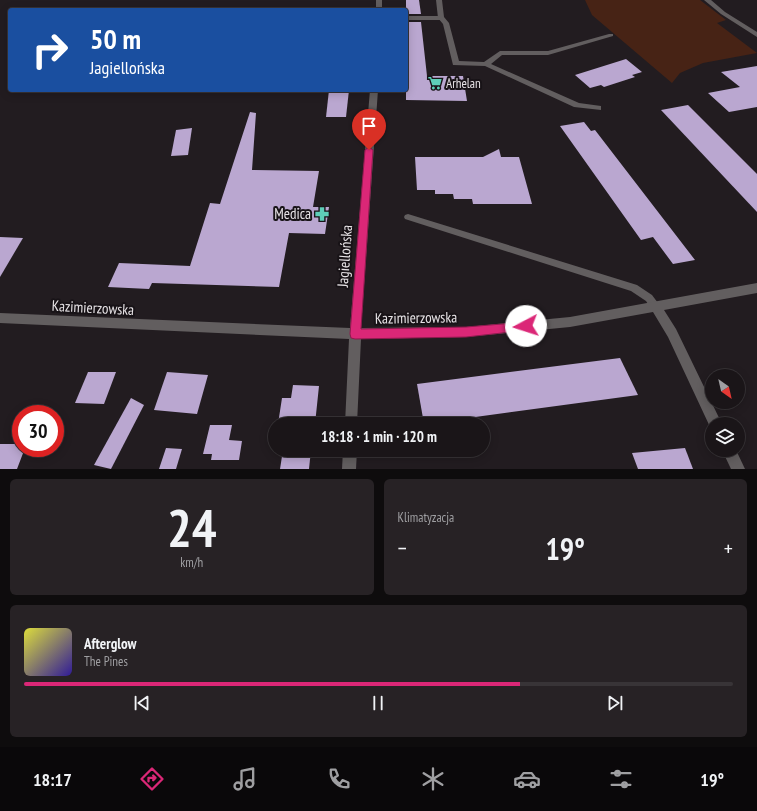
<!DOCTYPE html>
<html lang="pl">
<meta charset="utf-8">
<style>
:root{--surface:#1a1518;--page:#272225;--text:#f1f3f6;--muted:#9f9fa2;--line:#383437;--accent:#db2777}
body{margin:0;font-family:"PT Sans Narrow",sans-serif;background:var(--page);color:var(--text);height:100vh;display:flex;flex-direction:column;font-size:15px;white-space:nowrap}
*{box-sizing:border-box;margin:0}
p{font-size:13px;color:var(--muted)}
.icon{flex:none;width:22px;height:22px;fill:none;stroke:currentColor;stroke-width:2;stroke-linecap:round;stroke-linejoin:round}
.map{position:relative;height:469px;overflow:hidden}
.sheet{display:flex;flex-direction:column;gap:10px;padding:10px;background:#0e0c0d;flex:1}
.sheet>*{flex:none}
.top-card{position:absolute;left:8px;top:8px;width:400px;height:84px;border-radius:4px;box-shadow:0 2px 10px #0003,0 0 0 1px var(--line);background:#1a4fa0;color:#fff;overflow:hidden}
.needle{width:26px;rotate:146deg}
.controls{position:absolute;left:705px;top:369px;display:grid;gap:8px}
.controls a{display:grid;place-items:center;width:40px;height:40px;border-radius:50%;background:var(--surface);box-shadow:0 2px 10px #0003,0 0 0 1px var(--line);font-size:20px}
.speed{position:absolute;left:12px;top:405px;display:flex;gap:8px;font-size:20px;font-weight:700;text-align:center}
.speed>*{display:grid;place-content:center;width:52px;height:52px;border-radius:50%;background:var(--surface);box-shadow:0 2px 10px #0003,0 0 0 1px var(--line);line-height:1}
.speed .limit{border:6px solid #d22;background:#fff;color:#111}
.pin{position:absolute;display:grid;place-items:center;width:34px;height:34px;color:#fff;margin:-41px -17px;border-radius:50% 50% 50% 0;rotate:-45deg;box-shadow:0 0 4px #0007}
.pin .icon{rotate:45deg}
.me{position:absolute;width:44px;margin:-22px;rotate:265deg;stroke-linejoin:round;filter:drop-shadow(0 0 3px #0008)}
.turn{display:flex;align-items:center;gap:14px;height:84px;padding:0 16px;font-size:18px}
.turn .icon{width:52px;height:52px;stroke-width:2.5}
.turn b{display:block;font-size:28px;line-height:34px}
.big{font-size:30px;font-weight:700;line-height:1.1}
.sheet .tile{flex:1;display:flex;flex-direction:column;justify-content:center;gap:6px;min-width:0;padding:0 14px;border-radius:6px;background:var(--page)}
.sheet .dial{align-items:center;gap:0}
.dial b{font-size:52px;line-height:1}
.song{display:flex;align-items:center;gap:12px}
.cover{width:48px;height:48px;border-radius:6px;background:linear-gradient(135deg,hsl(60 70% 55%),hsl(250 70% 35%))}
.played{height:4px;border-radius:2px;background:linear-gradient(90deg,var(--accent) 70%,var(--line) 70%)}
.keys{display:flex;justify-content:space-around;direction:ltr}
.heat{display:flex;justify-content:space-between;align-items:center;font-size:22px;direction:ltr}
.sheet .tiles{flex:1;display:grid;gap:10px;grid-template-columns:1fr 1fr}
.tile:last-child{grid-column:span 2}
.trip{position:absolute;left:268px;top:417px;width:222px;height:40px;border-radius:20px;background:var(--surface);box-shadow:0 2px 10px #0003,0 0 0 1px var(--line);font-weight:700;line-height:40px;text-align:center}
.dock{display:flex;height:64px;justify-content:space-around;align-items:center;background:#0a080a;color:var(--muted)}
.dock .icon{width:28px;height:28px}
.dock .current{color:var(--accent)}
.dock b{font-size:18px;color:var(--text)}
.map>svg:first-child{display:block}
.green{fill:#472315}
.building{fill:#baa7d0}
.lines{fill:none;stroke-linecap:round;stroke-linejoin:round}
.lane{fill:#625e5f;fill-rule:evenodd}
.street{fill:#625e5f;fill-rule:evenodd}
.route{fill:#db2777;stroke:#8e194d}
.labels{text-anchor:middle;stroke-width:4;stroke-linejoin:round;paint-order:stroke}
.far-poi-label{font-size:13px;fill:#e6e2e5;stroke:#181317;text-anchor:start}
.poi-label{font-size:15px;fill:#e6e2e5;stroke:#181317;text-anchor:end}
.street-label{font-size:15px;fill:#e6e2e5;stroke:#181317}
</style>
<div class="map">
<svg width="757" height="469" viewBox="0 0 757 469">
<rect width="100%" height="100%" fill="#221c20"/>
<!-- green -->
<path class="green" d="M 585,0 L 700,0 L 726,20 L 717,23 L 757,53 L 703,63 L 680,73 L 672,83 L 592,15 Z"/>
<!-- building -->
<g class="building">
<path d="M 406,0 L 419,0 L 421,14 L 406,14 Z"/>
<path d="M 406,22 L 421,22 L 427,76 L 463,76 L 467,101 L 406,100 Z"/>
<path d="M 626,59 L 642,72 L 632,75 L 635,77 L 604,87 L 601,85 L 590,88 L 575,75 Z"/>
<path d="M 757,66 L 757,107 L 729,112 L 708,93 L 740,87 L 721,72 Z"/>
<path d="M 329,90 L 349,90 L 346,117 L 326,117 Z"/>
<path d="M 688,105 L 757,174 L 757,212 L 661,110 Z"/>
<path d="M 250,112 L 256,113 L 252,170 L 319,171 L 313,207 L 329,207 L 325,234 L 289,233 L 279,287 L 152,283 L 149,289 L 108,287 L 119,263 L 190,266 L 210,203 L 220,204 Z"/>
<path d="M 584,122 L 591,131 L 595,130 L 695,260 L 673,264 L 653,237 L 641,240 L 560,126 Z"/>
<path d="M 192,128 L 188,155 L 171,156 L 176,130 Z"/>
<path d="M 499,149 L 501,157 L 519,157 L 532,204 L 473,204 L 472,199 L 454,199 L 453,194 L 435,194 L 435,190 L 417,190 L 415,157 L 483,157 Z"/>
<path d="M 0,237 L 23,238 L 0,277 Z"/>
<path d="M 620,358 L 638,395 L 424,424 L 417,384 Z"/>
<path d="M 88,372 L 116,372 L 104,404 L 75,403 Z"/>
<path d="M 167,372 L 208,375 L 197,414 L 154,410 Z"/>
<path d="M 293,385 L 319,386 L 315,424 L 278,424 L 282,398 L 291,398 Z"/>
<path d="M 131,398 L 144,405 L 111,469 L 94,465 Z"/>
<path d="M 210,425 L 232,425 L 229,440 L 242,441 L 239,460 L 211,460 L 212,454 L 203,454 Z"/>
<path d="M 0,444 L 21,444 L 21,448 L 25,448 L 17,469 L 0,469 Z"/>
<path d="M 166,448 L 182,449 L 176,469 L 159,469 Z"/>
<path d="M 685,448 L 693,469 L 638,469 L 632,453 Z"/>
<path d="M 283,450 L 311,450 L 309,469 L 280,469 Z"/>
</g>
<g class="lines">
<!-- lane -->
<g class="lane">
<path d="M 406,16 L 441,16 L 444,18 L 441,20 L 406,20 Z"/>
<path d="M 408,214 L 637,285 L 652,295 L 661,307 L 660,310 L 656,312 L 652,310 L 646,301 L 631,291 L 405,219 L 404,217 L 405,215 Z"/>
</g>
<!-- street -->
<g class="street">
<rect x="376" y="0" width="6" height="10"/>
<path d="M 436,0 L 442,0 L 444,17 L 449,23 L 459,61 L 484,62 L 500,51 L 548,51 L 609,34 L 613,34 L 613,36 L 548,55 L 502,55 L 491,64 L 579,103 L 601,106 L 601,110 L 574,107 L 485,66 L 453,65 L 443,24 L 438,18 Z"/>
<path d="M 704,0 L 711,0 L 725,12 L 757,32 L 757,37 L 721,14 Z"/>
<path d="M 370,90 L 378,90 L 361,328 L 466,327 L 570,317 L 757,283 L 757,293 L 664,310 L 676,329 L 722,424 L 712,424 L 711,429 L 668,337 L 653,312 L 570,327 L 466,337 L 361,339 L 357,424 L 345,424 L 349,339 L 0,323 L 0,313 L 350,328 Z"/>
<path d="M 343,450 L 357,450 L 356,469 L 342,469 Z"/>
<path d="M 722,450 L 736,450 L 745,469 L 731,469 Z"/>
</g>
</g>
<!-- route -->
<path class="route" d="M 369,147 L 373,150 L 361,329 L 466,327 L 526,322 L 529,323 L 531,326 L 529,330 L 466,337 L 355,339 L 351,338 L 350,334 L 365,150 Z"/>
<!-- icons -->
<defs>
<symbol id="supermarket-bare" viewBox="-9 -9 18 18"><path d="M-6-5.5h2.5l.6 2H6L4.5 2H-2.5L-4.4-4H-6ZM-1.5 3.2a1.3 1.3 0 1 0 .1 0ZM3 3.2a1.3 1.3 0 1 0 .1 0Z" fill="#5eceb8" stroke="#181317" stroke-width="2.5" paint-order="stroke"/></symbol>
<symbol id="pharmacy-bare" viewBox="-9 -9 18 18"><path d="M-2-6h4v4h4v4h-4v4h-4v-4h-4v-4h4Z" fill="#5eceb8" stroke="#181317" stroke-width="2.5" paint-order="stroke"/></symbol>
</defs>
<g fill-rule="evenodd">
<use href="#supermarket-bare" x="425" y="73" width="20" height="20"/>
<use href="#pharmacy-bare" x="312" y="204" width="20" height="20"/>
</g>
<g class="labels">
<!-- far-poi labels -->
<g class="far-poi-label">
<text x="446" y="88">Arhelan</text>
</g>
<!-- poi labels -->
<g class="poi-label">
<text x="311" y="219">Medica</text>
</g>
<!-- street labels -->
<g class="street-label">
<text transform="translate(345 256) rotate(-86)" y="5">Jagiellońska</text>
<text transform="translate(93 308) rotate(3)" y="5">Kazimierzowska</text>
<text transform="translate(416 318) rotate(-1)" y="5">Kazimierzowska</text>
</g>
</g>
</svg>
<div class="controls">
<a><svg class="needle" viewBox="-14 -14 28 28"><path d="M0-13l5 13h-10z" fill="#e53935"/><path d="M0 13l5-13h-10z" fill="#9f9fa2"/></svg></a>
<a><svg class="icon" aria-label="layers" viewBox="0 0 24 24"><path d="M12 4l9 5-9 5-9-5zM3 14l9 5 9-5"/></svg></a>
</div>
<div class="speed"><div class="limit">30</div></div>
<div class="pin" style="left:369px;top:150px;background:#d93025"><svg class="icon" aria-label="arrive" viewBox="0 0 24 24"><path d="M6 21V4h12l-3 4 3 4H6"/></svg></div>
<svg class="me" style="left:526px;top:326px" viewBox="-20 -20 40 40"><circle r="19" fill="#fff"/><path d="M0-13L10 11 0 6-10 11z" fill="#db2777"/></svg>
<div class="trip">18:18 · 1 min · 120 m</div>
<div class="top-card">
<div class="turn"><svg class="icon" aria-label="right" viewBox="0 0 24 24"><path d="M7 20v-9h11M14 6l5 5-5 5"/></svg><div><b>50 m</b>Jagiellońska</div></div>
</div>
</div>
<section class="sheet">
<div class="tiles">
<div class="tile dial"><b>24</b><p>km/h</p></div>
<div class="tile"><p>Klimatyzacja</p>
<div class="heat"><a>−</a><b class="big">19°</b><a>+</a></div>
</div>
<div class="tile">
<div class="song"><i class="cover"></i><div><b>Afterglow</b><p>The Pines</p></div></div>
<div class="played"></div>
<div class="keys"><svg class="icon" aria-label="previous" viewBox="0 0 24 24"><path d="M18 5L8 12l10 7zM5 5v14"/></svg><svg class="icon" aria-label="pause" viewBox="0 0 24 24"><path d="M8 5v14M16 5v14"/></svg><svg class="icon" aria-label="next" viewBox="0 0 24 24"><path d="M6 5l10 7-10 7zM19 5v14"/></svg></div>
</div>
</div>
</section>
<nav class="dock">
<b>18:17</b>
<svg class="icon current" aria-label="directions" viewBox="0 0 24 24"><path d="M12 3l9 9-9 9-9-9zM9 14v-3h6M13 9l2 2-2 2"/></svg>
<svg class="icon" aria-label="music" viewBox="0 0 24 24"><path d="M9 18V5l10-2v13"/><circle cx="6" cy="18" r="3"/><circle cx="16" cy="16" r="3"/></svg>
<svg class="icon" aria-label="phone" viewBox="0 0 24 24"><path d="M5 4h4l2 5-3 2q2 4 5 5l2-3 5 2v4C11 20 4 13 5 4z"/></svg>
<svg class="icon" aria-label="climate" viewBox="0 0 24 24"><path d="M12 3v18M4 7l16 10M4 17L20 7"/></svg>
<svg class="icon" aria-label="car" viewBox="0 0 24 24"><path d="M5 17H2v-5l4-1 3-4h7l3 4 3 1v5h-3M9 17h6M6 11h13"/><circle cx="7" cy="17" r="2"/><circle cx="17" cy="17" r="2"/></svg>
<svg class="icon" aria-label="filters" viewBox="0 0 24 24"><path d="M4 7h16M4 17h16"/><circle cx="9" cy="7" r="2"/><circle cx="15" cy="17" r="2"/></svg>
<b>19°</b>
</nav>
